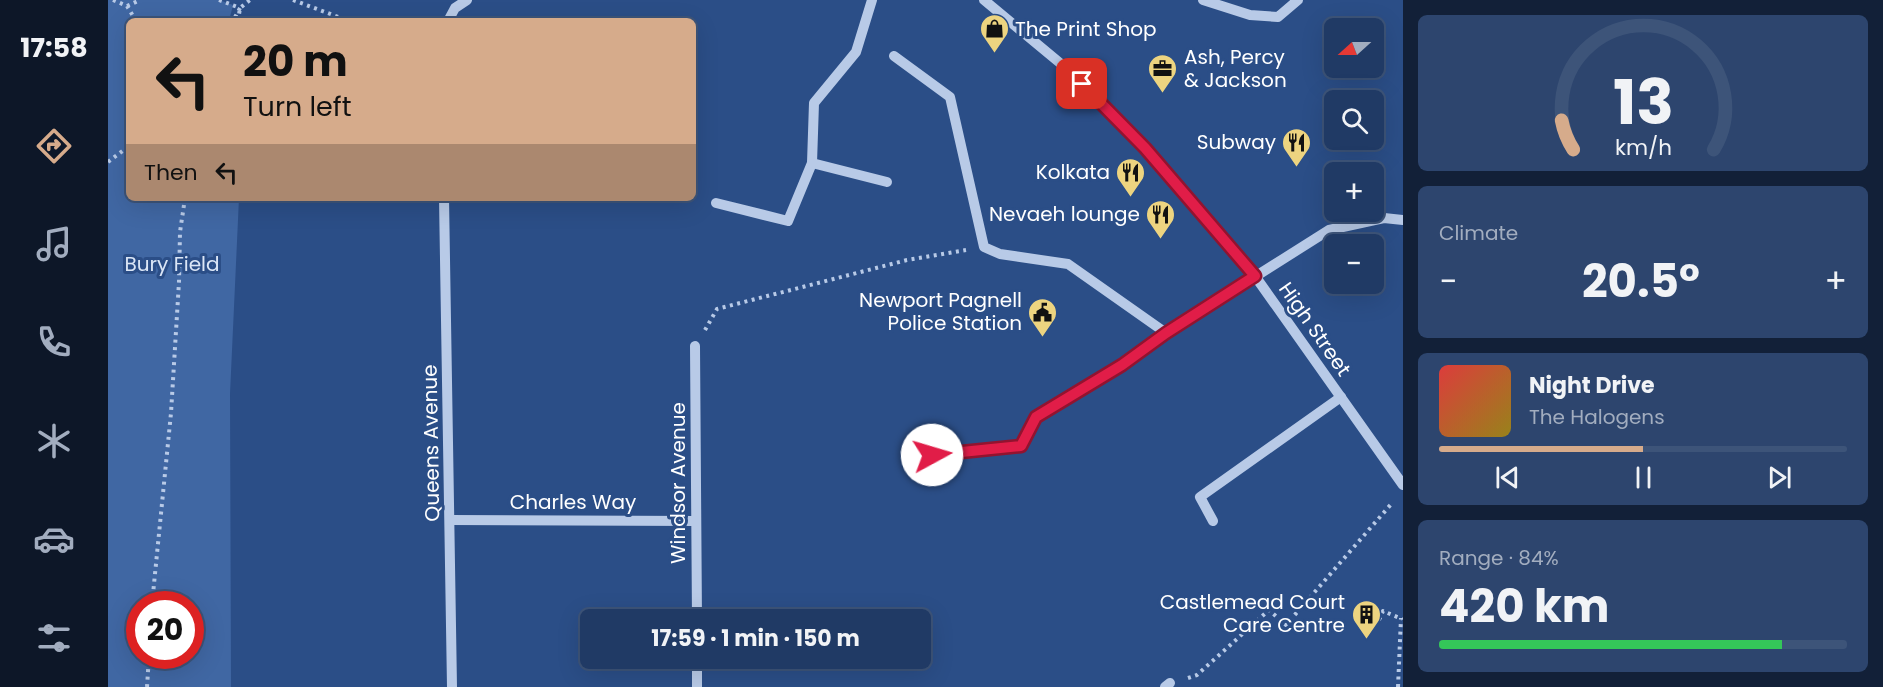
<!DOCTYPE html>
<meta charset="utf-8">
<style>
:root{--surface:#203a65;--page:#2d456e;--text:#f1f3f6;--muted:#a2adbf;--line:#3d5479;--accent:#d6ab8b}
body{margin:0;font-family:Poppins,sans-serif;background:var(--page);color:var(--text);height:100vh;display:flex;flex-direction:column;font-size:22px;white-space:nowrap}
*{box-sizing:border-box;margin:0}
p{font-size:20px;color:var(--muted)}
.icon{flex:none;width:33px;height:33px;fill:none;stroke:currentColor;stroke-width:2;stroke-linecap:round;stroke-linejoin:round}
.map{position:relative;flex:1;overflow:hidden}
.panel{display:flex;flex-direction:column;gap:15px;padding:15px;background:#122038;width:480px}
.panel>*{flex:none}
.top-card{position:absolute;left:18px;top:18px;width:570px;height:183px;border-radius:9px;box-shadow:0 6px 24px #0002,0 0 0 2px var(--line);background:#d6ab8b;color:#111;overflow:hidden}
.needle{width:39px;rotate:249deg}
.controls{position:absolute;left:1216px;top:18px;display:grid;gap:12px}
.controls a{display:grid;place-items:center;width:60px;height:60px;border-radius:9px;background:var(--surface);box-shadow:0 6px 24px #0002,0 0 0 2px var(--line);font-size:30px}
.speed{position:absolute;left:18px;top:591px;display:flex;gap:12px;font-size:30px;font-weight:700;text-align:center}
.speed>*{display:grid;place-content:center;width:78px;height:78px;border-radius:50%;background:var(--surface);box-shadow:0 6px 24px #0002,0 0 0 2px var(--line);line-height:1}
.speed .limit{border:9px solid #d22;background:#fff;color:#111}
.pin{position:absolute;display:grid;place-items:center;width:51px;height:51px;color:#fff;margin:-26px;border-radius:12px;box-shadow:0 3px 9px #0006}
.me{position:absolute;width:66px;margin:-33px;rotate:84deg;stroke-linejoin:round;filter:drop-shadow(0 0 4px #0008)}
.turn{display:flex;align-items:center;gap:21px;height:126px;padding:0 18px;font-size:27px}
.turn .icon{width:78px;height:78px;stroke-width:2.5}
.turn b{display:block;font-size:42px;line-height:51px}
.then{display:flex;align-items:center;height:57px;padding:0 18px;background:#0003;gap:12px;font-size:22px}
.big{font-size:45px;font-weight:700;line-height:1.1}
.panel .tile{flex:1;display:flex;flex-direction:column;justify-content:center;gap:9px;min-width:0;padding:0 21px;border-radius:9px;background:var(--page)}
.panel .dial{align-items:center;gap:0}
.dial svg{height:156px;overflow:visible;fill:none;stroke:var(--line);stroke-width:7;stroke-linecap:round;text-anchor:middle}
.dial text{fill:var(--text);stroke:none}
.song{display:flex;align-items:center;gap:18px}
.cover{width:72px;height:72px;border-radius:9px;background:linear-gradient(135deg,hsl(0 70% 55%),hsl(50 70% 35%))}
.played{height:6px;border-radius:3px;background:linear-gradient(90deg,var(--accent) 50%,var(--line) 50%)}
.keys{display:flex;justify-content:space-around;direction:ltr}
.heat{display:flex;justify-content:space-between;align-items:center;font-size:33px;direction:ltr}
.charge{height:9px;border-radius:4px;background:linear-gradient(90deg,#34c759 84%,var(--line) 0)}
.trip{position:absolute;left:472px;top:609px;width:351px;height:60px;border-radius:9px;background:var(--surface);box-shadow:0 6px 24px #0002,0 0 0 2px var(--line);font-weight:700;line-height:60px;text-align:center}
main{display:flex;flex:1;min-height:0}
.menu{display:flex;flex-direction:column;width:108px;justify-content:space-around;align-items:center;background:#0d1728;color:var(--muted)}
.menu .icon{width:42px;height:42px}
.menu .on{color:var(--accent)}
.menu b{font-size:27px;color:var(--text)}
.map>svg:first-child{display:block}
.green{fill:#4067a3;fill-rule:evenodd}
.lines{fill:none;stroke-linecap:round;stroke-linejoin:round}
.path{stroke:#b8cae7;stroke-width:4;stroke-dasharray:3 4.5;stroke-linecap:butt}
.minor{stroke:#b8cae7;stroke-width:10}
.route-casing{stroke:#92132f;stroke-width:15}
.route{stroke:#e11d48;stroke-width:10}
.labels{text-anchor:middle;stroke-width:6;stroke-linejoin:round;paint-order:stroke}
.poi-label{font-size:20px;fill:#fff;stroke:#2b4e87;text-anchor:end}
.park-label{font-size:20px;fill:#dbe6f6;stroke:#2b4e87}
.street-label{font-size:20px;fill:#fff;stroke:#2b4e87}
</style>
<main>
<nav class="menu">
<b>17:58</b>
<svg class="icon on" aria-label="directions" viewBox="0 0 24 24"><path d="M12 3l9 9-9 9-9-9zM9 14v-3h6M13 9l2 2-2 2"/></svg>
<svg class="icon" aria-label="music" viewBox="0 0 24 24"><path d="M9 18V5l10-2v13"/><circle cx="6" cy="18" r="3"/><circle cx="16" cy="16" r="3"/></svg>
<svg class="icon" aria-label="phone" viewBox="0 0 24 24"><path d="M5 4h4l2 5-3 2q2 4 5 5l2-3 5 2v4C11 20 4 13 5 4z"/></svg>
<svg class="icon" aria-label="climate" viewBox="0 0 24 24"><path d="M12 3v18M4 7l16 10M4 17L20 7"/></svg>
<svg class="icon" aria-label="car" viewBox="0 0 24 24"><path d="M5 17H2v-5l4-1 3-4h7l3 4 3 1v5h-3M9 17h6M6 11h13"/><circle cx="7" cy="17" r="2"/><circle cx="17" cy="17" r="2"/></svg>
<svg class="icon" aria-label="filters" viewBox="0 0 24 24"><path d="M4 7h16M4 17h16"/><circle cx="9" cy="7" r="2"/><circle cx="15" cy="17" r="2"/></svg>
</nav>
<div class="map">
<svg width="1295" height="687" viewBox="0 0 1295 687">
<rect width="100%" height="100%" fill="#2b4e87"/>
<!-- green -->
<path class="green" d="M 0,0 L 111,0 L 125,5 L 121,21 L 21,21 L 21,198 L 131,198 L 122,394 L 123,687 L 0,687 ZM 32,604 L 82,604 L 82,656 L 32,656 Z"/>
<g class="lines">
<!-- path -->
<g class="path">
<path d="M 5,0 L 19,6 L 28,21"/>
<path d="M 111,0 L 132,8 L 125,21"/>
<path d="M 185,0 L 241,21"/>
<path d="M 19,6 L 32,0"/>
<path d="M 130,21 L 132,8 L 142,0"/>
<path d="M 0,162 L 21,146"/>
<path d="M 597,330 L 609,309 L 799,260 L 858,250"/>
<path d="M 44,604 L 63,413 L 71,282 L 72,232 L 77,198"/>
<path d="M 1271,620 L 1275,611 L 1294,619"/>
<path d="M 1080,678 L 1089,675 L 1161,610 L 1178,625 L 1285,502"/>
<path d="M 39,687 L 41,656"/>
<path d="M 1290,687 L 1293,618"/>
</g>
<!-- minor -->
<g class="minor">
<path d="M 876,0 L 958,68 L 1037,148 L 1147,276 L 1295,485"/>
<path d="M 1095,0 L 1142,15 L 1170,17 L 1190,0"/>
<path d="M 340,21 L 347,8 L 359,0"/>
<path d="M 786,56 L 842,97 L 876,247 L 892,254 L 960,264 L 1058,333"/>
<path d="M 704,163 L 779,182"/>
<path d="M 336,198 L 344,687"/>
<path d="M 608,203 L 680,221 L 704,163 L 706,103 L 748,52 L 764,0"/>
<path d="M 587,346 L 589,620"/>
<path d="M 824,455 L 913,446 L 928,417 L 1014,365 L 1058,333 L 1221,230 L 1276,218 L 1295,220"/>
<path d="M 342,520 L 588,521"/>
<path d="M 1105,521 L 1092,497 L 1233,397"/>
<path d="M 589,658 L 589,687"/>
<path d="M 1057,687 L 1062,683"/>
</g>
</g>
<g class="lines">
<defs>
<path id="route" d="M 824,455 L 913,446 L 928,417 L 1014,365 L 1058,333 L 1147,276 L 1037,148 L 974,84"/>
</defs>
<!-- route casing -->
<use href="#route" class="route-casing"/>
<!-- route -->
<use href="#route" class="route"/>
</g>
<!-- icons -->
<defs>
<symbol id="shop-pin" viewBox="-11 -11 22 30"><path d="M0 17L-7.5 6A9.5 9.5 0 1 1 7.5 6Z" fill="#edd480" stroke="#2b4e87"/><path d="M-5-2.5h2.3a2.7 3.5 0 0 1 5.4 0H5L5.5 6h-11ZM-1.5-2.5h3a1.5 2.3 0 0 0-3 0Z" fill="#111"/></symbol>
<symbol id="office-pin" viewBox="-11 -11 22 30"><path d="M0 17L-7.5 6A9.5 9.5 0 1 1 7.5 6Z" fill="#edd480" stroke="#2b4e87"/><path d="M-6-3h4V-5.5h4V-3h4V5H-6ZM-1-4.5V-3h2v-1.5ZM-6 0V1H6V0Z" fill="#111"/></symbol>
<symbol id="restaurant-pin" viewBox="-11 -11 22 30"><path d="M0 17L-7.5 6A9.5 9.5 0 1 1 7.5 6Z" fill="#edd480" stroke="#2b4e87"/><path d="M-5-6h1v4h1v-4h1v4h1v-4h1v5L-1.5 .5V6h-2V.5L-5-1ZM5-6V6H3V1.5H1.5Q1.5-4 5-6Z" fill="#111"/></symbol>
<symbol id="civic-pin" viewBox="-11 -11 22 30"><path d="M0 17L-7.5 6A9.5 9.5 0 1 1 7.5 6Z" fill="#edd480" stroke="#2b4e87"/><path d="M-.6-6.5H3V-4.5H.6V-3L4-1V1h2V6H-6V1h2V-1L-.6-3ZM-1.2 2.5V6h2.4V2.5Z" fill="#111"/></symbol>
<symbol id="building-pin" viewBox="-11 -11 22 30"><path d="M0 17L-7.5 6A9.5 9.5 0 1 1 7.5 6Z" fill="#edd480" stroke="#2b4e87"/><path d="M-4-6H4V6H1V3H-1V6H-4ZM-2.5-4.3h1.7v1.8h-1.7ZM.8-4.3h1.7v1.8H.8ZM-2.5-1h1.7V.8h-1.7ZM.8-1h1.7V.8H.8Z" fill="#111"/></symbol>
</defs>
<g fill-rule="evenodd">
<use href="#shop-pin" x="870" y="12" width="33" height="45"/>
<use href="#office-pin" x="1038" y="52" width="33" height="45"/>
<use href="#restaurant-pin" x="1172" y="126" width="33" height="45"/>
<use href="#restaurant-pin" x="1006" y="156" width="33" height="45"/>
<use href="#restaurant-pin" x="1036" y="198" width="33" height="45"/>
<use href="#civic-pin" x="918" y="296" width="33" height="45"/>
<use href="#building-pin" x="1242" y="598" width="33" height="45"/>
</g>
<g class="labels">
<!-- poi labels -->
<g class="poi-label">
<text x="907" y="36" text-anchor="start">The Print Shop</text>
<text x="1076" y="64" text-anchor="start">Ash, Percy<tspan x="1076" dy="23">&amp; Jackson</tspan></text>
<text x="1168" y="149">Subway</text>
<text x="1002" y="179">Kolkata</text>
<text x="1032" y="221">Nevaeh lounge</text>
<text x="914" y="307">Newport Pagnell<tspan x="914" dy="23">Police Station</tspan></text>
<text x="1237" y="609">Castlemead Court<tspan x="1237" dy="23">Care Centre</tspan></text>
</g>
<!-- park labels -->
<g class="park-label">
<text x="64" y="271">Bury Field</text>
</g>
<!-- street labels -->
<g class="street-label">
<text transform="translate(1207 329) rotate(55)" y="7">High Street</text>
<text transform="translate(323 443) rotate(-91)" y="7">Queens Avenue</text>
<text transform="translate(570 483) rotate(-90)" y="7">Windsor Avenue</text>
<text x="465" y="509">Charles Way</text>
</g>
</g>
</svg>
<div class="controls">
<a><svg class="needle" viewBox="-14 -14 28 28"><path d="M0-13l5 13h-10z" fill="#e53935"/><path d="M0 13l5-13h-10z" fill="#a2adbf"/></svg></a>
<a><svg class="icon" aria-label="search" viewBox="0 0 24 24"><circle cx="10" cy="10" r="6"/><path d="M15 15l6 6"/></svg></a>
<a>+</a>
<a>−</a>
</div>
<div class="speed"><div class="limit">20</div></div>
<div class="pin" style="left:974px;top:84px;background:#d93025"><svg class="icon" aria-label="arrive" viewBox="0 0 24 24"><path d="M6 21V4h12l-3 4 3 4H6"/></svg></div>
<svg class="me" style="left:824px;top:455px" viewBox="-20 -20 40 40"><circle r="19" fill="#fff"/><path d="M0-13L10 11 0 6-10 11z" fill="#e11d48"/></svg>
<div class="trip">17:59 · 1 min · 150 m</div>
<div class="top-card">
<div class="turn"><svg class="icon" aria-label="left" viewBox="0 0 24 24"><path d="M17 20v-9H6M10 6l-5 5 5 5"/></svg><div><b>20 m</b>Turn left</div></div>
<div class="then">Then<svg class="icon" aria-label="left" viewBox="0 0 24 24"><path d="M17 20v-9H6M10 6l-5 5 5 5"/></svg></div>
</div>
</div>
<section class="panel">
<div class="tile dial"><svg viewBox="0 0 100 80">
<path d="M14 69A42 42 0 1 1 86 69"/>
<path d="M14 69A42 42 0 0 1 8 54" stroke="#d6ab8b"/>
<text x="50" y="56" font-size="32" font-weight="700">13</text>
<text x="50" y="72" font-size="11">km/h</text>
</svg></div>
<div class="tile"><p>Climate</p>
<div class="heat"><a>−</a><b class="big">20.5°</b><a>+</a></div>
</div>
<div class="tile">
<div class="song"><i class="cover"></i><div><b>Night Drive</b><p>The Halogens</p></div></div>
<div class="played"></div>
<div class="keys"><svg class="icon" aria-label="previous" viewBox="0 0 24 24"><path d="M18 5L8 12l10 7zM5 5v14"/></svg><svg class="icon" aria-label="pause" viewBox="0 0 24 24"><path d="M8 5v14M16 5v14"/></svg><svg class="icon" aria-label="next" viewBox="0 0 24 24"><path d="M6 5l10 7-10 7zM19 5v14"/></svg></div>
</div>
<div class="tile"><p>Range · 84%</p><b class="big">420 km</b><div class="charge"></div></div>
</section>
</main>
